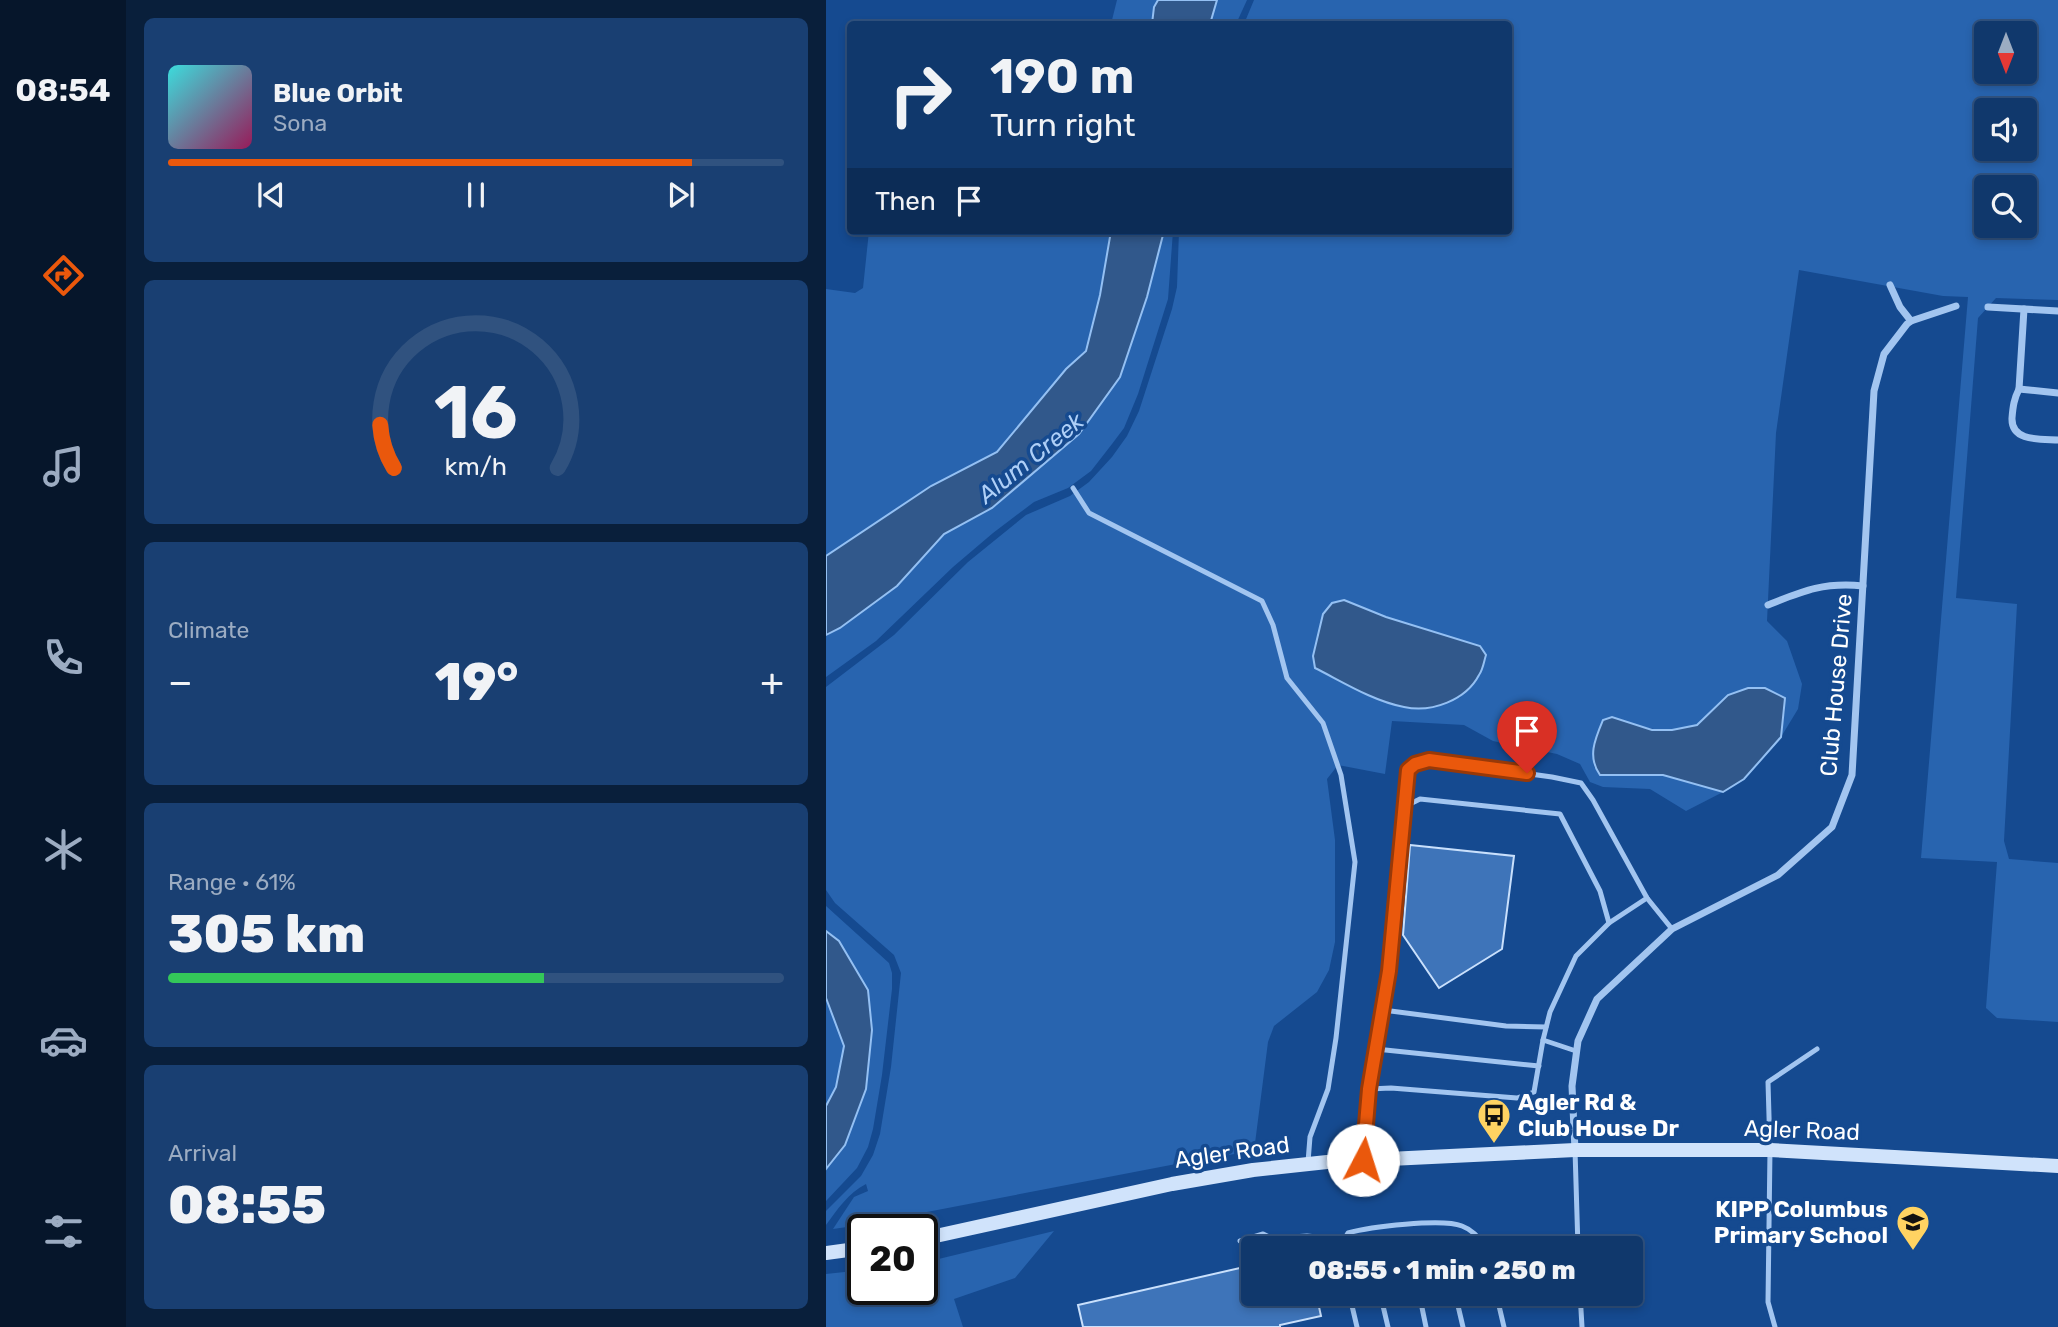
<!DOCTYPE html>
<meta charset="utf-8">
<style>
:root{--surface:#10386c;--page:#193f72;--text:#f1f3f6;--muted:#9cacc2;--line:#30527f;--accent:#ea580c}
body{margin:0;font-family:Rubik,sans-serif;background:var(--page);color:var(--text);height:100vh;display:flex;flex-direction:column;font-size:26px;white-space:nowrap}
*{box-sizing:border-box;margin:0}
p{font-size:23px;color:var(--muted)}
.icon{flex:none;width:38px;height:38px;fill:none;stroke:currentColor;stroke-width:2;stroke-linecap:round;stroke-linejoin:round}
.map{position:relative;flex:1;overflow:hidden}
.panel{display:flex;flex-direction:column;gap:18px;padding:18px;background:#091f3b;width:700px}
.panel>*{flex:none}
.banner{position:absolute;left:21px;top:21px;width:665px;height:214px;border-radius:7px;box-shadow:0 4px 10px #0003,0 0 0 2px var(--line);background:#10386c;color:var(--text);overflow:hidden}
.needle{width:46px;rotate:180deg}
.controls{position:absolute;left:1148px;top:21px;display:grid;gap:14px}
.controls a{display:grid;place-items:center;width:63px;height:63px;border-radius:7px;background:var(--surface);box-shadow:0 4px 10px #0003,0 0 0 2px var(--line);font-size:35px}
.speed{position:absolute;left:21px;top:1214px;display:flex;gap:14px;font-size:35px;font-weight:700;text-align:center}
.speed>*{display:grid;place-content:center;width:91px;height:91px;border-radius:50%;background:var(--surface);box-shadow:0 4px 10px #0003,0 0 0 2px var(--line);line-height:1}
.speed .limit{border:4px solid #111;border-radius:10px;background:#fff;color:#111}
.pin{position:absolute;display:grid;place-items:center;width:60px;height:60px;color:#fff;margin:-72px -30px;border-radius:50% 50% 50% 0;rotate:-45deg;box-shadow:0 0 7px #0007}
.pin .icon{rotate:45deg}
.me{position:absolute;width:77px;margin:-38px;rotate:5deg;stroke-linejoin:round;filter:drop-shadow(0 0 5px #0008)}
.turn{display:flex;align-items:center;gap:24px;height:147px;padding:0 28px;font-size:32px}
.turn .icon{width:91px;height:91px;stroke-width:2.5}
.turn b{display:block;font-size:49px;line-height:60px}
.then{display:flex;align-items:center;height:66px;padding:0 28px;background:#0003;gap:14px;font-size:26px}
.big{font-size:52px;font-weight:800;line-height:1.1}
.panel .card{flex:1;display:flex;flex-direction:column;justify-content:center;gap:10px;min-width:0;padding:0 24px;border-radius:10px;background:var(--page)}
.panel .dial{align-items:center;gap:0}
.dial svg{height:182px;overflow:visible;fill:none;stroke:var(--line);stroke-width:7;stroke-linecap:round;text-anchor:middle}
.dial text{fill:var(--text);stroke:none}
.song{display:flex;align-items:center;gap:21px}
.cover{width:84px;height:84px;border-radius:10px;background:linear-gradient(135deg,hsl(180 70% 55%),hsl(330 70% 35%))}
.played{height:7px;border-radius:4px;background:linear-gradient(90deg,var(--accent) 85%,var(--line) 85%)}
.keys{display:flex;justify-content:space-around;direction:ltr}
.heat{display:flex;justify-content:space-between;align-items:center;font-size:38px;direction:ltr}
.charge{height:10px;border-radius:5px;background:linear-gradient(90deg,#34c759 61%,var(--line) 0)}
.trip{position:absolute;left:415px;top:1236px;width:402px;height:70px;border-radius:7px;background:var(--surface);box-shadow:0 4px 10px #0003,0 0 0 2px var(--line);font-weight:800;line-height:70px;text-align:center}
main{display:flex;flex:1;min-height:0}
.menu{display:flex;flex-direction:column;width:126px;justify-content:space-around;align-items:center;background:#06162b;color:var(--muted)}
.menu .icon{width:49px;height:49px}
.menu .on{color:var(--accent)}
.menu b{font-size:32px;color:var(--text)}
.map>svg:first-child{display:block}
.green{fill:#2864af;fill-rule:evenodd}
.water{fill:#31588b;stroke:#94c0f3;stroke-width:2}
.building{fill:#3e74b9;stroke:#c9e0fc;stroke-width:2}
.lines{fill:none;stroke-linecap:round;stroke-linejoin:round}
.service{stroke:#a2c5f0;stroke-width:5}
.minor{stroke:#a2c5f0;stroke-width:7}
.secondary{stroke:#d0e3fb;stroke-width:14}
.route-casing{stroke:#983908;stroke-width:18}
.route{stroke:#ea580c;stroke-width:12}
.labels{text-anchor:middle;stroke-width:7;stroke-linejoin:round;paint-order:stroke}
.street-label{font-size:23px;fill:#fff;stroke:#154a90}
.poi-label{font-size:23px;font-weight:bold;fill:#fff;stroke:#154a90;text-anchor:start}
.water-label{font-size:24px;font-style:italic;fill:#aecff7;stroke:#154a90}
</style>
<main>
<nav class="menu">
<b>08:54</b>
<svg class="icon on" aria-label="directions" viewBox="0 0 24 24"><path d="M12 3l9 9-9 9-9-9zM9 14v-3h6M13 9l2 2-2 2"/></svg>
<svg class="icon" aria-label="music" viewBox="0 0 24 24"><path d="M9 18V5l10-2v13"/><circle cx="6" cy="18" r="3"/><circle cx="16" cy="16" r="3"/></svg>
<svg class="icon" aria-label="phone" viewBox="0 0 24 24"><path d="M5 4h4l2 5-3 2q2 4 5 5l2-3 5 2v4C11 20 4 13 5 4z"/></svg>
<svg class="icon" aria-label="climate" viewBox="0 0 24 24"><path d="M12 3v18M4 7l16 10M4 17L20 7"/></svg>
<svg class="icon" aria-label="car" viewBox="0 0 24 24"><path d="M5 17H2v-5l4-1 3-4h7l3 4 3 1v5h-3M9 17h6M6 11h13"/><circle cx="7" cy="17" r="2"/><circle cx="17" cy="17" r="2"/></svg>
<svg class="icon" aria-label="filters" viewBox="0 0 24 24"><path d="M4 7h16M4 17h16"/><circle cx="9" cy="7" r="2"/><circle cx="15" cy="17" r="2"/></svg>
</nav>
<section class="panel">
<div class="card">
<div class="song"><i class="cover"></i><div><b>Blue Orbit</b><p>Sona</p></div></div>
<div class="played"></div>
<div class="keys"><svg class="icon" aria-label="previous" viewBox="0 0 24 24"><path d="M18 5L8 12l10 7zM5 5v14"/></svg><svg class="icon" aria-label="pause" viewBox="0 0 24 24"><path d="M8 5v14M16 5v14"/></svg><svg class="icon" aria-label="next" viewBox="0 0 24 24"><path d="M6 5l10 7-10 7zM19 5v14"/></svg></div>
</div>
<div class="card dial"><svg viewBox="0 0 100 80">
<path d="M14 69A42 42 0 1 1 86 69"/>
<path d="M14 69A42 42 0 0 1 8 50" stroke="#ea580c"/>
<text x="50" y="56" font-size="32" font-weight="700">16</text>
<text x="50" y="72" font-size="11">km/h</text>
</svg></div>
<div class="card"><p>Climate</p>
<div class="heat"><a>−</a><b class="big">19°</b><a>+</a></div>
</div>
<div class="card"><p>Range · 61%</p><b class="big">305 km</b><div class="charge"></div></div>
<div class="card"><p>Arrival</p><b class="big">08:55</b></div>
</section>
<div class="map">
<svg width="1232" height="1327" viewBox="0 0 1232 1327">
<rect width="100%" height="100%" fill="#154a90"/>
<!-- green -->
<g class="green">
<path d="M 291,0 L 332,0 L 328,7 L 326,24 L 285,24 Z"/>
<path d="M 391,0 L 421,0 L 410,24 L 384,24 Z"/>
<path d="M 428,0 L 1232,0 L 1232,300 L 1170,298 L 1152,318 L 1130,598 L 1191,604 L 1178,841 L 1183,859 L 1232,863 L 1232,1022 L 1171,1018 L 1160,1008 L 1171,862 L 1095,858 L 1142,297 L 1117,296 L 973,270 L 950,433 L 941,621 L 961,641 L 976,684 L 972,709 L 955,737 L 959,708 L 902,695 C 894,703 879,722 869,726 C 841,737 813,726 786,717 L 767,758 L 768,767 L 774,775 L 837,775 L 897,792 L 860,811 L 824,789 L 777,787 L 764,782 L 754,764 L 731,754 L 667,741 L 638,725 L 566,721 L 559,774 L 512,765 L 501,779 L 509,840 L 509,942 L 503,970 L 491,992 L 448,1026 L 442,1042 L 428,1151 L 376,1159 L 28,1226 L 7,1229 L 28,1197 L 42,1191 L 40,1184 C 22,1193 12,1209 0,1225 L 0,1211 L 35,1176 L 47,1155 L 54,1134 L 65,1067 L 75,973 L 68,955 L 9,903 L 0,890 L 0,687 L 68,635 L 142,562 L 179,532 L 200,515 L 244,496 L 263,482 L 286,457 L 301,436 L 313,411 L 346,309 L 351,287 L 353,231 L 682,231 L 682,24 L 418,24 ZM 1160,33 L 1199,33 L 1199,72 L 1160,72 ZM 1160,110 L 1199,110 L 1199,149 L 1160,149 ZM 1160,187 L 1199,187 L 1199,226 L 1160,226 ZM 518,600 L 560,617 L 635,697 C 617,703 600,710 581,708 C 556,705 513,679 489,668 Z"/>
<path d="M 43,231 L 285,231 L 274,295 L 260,350 L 240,369 L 171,452 L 105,486 L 0,556 L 0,289 L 29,293 L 37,288 Z"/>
<path d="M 338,231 L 347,231 L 342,299 L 312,394 L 298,428 L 286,444 L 265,471 L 242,488 L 208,502 L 167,533 L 127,567 L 50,641 L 0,677 L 0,635 L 14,628 L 71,586 L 118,534 L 166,508 L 253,434 L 294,377 L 321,297 Z"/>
<path d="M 0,906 L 63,963 L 66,973 L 66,989 L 56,1075 L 47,1129 L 42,1147 L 31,1168 L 0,1201 L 0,1169 L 19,1145 L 40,1089 L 13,941 L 0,931 Z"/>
<path d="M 0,998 L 18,1046 L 10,1087 L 0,1106 Z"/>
<path d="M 228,1231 L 189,1278 L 128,1299 L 137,1327 L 0,1327 L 0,1274 L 37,1270 L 37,1290 L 96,1290 L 96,1263 Z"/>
</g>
<!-- water -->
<g class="water">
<path d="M 332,0 L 391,0 L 384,24 L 326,24 L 328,7 Z"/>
<path d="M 285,231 L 338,231 L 321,297 L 294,377 L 253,434 L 166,508 L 118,534 L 71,586 L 14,628 L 0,635 L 0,556 L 105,486 L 171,452 L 240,369 L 260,351 L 274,295 Z"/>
<path d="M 518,600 L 560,617 L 654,646 L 660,655 C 658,661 657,670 653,675 C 640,700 606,713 578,707 C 547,701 517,682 489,668 L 487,656 L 497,614 L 506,603 Z"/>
<path d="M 922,688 L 939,688 L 959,698 L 955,737 L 918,779 L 897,792 L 837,775 L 774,775 C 761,757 769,739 777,720 L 786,717 L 826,730 L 846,730 L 871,725 L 902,695 Z"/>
<path d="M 0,931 L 13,941 L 42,990 L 46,1030 L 40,1089 L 19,1145 L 0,1169 L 0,1106 L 10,1087 L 18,1046 L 0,998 Z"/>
</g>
<!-- building -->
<g class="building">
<path d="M 584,845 L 688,856 L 676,949 L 613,988 L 577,935 Z"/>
<path d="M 427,1265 L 427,1293 L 490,1293 L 495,1316 L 454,1325 L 454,1327 L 257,1327 L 252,1305 Z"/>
</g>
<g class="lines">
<!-- service -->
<g class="service">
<path d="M 247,488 L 263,513 L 436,601 L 447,625 L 461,678 L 497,723 L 515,775 L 529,862 L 510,1038 L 502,1089 L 484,1137 L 482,1162"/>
<path d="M 580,806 L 594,799 L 734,814 L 774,891 L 783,923"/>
<path d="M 557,1010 L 680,1026 L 720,1027"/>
<path d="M 717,1040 L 724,1012 L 750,956 L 783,923 L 821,898"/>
<path d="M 550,1049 L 713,1066"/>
<path d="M 543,1089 L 565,1088 L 691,1098 L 708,1092 L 717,1040 L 750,1051"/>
<path d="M 749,1150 L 752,1248"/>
<path d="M 537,1160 L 543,1089 L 563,971 L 582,770 L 589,764 L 603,760 L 726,777 L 755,783 L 767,800 L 821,898 L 846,929"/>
<path d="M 414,1241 L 437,1234 C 455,1244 462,1236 481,1236 C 492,1236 503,1242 513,1246"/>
<path d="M 513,1248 L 522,1233 C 543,1227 616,1218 636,1226 C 647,1230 654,1238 660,1248"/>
<path d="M 523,1293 L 531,1327"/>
<path d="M 554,1293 L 562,1327"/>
<path d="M 593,1293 L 600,1327"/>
<path d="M 629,1293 L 637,1327"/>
<path d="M 670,1293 L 678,1327"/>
<path d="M 754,1293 L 756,1327"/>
<path d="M 949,1327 L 942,1302 L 944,1150 L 942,1082 L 991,1049"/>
</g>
<!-- minor -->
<g class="minor">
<path d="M 1064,285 L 1074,307 L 1085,321"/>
<path d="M 1162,307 L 1232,311"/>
<path d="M 1198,309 L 1193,389 C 1188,399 1187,406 1186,418 C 1185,442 1215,439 1232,440"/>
<path d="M 1193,389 L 1232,393"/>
<path d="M 942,605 C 977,591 998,582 1037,586"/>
<path d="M 749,1150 L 746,1086 L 752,1041 L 771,999 L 846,929 L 952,875 L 1006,827 L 1026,775 L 1048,391 L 1058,354 L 1081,324 L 1085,321 L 1130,306"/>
</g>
<!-- secondary -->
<g class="secondary">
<path d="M 96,1239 L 346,1184 L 427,1170 L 501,1162 L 749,1150 L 944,1150 L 1232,1166"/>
<path d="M 0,1253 L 37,1248"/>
</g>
</g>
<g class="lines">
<defs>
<path id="route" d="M 537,1160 L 543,1089 L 563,971 L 582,770 L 589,764 L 603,760 L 701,773"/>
</defs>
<!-- route casing -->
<use href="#route" class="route-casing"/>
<!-- route -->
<use href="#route" class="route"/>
</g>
<!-- icons -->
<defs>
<symbol id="bus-pin" viewBox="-11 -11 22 30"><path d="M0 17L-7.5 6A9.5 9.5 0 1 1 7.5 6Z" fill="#ffd362" stroke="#154a90"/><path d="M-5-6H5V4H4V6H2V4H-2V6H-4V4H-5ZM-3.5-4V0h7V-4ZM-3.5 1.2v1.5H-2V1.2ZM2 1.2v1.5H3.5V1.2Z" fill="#111"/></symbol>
<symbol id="school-pin" viewBox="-11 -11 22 30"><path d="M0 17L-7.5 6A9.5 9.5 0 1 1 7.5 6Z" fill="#ffd362" stroke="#154a90"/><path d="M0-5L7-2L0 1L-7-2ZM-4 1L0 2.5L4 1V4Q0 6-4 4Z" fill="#111"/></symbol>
</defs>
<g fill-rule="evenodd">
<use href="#bus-pin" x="649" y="1096" width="38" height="52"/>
<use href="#school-pin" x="1068" y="1203" width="38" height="52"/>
</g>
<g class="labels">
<!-- street labels -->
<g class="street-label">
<text transform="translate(1010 685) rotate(-85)" y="8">Club House Drive</text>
<text transform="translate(976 1130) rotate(2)" y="8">Agler Road</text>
<text transform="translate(406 1152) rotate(-8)" y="8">Agler Road</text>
</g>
<!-- poi labels -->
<g class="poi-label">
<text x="692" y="1110">Agler Rd &amp;<tspan x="692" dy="26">Club House Dr</tspan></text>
<text x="1062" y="1217" text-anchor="end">KIPP Columbus<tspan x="1062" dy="26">Primary School</tspan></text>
</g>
<!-- water labels -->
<g class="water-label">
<text transform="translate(205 458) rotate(-39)" y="8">Alum Creek</text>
</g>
</g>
</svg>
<div class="controls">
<a><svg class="needle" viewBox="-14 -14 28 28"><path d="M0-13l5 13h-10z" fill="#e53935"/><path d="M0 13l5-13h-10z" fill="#9cacc2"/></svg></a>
<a><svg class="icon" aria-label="sound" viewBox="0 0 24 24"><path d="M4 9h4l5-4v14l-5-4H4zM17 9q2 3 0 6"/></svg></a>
<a><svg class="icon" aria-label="search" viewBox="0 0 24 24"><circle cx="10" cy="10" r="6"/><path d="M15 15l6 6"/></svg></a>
</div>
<div class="speed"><div class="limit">20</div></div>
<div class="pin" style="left:701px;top:773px;background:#d93025"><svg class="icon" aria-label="arrive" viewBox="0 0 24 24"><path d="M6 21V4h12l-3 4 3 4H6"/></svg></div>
<svg class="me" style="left:537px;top:1160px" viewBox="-20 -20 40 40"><circle r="19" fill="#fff"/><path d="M0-13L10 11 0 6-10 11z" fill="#ea580c"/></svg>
<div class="trip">08:55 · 1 min · 250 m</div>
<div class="banner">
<div class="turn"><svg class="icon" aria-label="right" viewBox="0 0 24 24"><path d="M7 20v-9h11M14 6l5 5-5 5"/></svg><div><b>190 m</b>Turn right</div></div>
<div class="then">Then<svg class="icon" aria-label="arrive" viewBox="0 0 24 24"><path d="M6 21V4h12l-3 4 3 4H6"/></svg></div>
</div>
</div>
</main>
